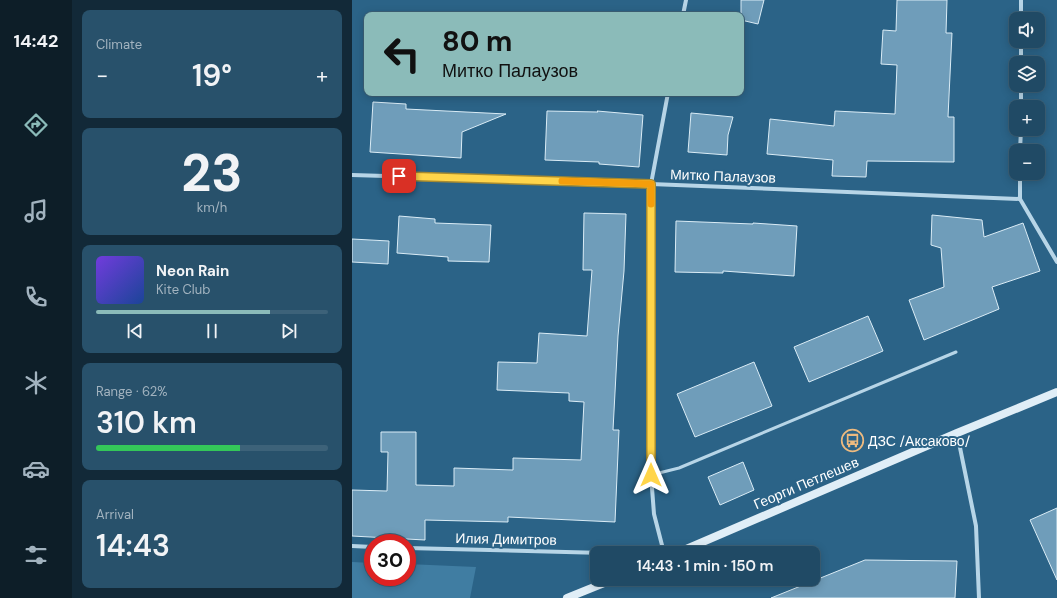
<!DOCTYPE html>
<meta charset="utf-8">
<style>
:root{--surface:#204a65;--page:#28516b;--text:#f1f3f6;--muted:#a2b3bf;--line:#3d6279;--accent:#8bbbb9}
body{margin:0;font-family:"DM Sans",sans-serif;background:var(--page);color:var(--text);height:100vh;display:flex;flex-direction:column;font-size:15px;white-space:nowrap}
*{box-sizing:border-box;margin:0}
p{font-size:13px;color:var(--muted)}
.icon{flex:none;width:22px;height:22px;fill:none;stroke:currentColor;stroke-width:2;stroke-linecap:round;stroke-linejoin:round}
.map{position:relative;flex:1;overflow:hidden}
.side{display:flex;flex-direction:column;gap:10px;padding:10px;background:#122938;width:280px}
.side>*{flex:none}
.banner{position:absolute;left:12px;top:12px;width:380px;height:84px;border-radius:8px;box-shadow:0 2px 10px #0003,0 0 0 1px var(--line);background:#8bbbb9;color:#111;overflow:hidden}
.fabs{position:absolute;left:657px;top:12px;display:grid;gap:8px}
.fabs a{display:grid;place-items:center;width:36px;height:36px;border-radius:8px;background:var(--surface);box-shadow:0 2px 10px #0003,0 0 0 1px var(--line);font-size:20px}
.speed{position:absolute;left:12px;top:534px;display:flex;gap:8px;font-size:20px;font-weight:700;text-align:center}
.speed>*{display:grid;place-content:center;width:52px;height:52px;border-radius:50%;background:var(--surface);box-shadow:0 2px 10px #0003,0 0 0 1px var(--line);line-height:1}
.speed .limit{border:6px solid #d22;background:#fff;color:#111}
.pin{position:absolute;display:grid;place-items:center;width:34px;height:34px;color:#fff;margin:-17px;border-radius:8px;box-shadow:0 2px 6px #0006}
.me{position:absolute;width:44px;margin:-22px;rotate:0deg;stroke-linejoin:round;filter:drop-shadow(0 0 3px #0008)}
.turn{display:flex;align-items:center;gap:14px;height:84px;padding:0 12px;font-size:18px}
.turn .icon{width:52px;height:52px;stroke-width:2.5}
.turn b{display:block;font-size:28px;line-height:34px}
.big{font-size:30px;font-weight:600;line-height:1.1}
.side .card{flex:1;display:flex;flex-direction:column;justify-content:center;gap:6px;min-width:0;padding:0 14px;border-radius:8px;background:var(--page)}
.side .dial{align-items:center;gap:0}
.dial b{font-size:52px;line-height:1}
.song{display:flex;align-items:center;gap:12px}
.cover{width:48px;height:48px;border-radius:6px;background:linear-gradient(135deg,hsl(260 70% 55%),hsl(220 70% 35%))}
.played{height:4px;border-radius:2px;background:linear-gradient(90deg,var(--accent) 75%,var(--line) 75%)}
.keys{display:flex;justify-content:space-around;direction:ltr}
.heat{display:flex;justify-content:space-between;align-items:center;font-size:22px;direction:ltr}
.charge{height:6px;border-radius:3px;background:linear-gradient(90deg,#34c759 62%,var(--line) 0)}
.trip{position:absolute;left:238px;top:546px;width:230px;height:40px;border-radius:8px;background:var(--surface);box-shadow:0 2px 10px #0003,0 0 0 1px var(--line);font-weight:600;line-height:40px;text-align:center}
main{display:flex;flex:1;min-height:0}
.tab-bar{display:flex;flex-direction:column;width:72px;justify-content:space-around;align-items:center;background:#0d1e28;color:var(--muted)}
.tab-bar .icon{width:28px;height:28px}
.tab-bar .on{color:var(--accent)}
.tab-bar b{font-size:18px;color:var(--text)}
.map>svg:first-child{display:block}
.green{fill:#407da2}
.building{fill:#6f9dba;stroke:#daecf6}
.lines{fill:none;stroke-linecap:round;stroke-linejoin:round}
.lane{stroke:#b7d5e7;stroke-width:3}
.street{stroke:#b7d5e7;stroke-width:4}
.secondary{stroke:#e0eef7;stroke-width:8}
.route-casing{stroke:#a68a30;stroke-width:10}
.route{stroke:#ffd54a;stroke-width:7}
.slow{stroke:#f59e0b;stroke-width:7}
.labels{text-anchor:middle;stroke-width:4;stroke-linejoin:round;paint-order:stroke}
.street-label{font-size:14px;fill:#fff;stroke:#2b6387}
.poi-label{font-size:14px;fill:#fff;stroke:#2b6387;text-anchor:start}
</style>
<main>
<nav class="tab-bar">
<b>14:42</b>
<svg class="icon on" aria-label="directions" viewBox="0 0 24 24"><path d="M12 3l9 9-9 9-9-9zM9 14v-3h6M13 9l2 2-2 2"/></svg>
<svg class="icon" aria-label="music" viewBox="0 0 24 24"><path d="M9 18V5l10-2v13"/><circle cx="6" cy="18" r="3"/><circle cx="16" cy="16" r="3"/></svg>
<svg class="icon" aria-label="phone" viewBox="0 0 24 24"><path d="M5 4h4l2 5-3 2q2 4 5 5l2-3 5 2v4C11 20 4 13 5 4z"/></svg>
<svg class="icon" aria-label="climate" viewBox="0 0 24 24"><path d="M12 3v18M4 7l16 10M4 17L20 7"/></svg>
<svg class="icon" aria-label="car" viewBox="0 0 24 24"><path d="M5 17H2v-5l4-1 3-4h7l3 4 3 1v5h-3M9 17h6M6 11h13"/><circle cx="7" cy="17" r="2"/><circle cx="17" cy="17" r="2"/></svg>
<svg class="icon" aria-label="filters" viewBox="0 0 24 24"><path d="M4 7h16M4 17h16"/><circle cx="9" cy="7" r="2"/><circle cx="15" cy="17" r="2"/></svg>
</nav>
<section class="side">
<div class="card"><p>Climate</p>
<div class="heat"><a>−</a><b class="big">19°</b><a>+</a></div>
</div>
<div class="card dial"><b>23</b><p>km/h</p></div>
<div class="card">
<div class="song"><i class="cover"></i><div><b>Neon Rain</b><p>Kite Club</p></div></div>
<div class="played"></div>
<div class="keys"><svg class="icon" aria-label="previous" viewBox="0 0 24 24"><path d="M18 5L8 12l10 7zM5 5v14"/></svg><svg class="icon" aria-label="pause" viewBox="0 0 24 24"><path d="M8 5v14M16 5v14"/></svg><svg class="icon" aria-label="next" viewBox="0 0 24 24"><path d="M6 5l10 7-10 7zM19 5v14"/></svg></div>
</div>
<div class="card"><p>Range · 62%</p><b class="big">310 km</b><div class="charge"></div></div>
<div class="card"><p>Arrival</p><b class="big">14:43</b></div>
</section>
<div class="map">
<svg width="705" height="598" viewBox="0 0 705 598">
<rect width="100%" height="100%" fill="#2b6387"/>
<!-- green -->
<path class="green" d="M 0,562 L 21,563 L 21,577 L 55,577 L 55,564 L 124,567 L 118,598 L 0,598 Z"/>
<!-- building -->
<g class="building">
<path d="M 389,0 L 412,0 L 406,24 L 389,20 Z"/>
<path d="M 545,0 L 595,0 L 594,33 L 600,33 L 596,117 L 602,117 L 602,162 L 515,161 L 514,177 L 480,176 L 481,160 L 415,154 L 418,119 L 482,126 L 483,111 L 543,114 L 545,65 L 529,64 L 531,30 L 544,31 Z"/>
<path d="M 21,102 L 54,104 L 54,109 L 154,114 L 110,132 L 109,158 L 18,152 Z"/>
<path d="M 195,111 L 246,112 L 245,111 L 291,115 L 287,167 L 247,164 L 247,162 L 193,160 Z"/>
<path d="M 339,113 L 381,117 L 376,135 L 375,155 L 336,152 Z"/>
<path d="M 232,213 L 274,214 L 272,271 L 266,336 L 261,430 L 267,430 L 263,522 L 156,517 L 156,522 L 73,520 L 73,540 L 0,536 L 0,490 L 35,491 L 36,452 L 29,452 L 29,432 L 64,432 L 64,485 L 102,486 L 102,468 L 161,470 L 161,458 L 229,460 L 232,402 L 217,401 L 217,393 L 145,390 L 146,362 L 185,363 L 187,333 L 235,336 L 240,270 L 231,270 Z"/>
<path d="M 580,215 L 630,220 L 632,237 L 671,223 L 688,271 L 640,287 L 647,309 L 572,340 L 557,300 L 592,287 L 589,248 L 579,245 Z"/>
<path d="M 47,216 L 83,219 L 83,223 L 139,225 L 137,262 L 96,261 L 96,257 L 45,253 Z"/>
<path d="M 324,221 L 401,224 L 401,223 L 445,226 L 442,276 L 371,271 L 371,273 L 323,272 Z"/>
<path d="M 0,239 L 37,241 L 36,264 L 0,262 Z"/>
<path d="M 516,316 L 531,351 L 457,382 L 442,347 Z"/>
<path d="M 402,362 L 420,406 L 343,437 L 325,394 Z"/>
<path d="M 391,462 L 402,490 L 368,505 L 356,477 Z"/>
<path d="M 705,508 L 705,580 L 678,520 Z"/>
<path d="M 513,560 L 605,561 L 603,598 L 419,598 Z"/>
</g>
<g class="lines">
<!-- lane -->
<path class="lane" d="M 299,475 L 327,468 L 604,352"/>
<!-- street -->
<g class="street">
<path d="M 331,15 L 334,0"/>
<path d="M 669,19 L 669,0"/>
<path d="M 669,63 L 669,41"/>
<path d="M 669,107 L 669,85"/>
<path d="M 668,151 L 669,129"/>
<path d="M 668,173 L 668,199 L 705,262"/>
<path d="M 0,175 L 299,184 L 668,199"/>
<path d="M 605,433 L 624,526 L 627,598"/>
<path d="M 0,546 L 21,547"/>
<path d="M 55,548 L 252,553"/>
<path d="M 312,553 L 302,514 L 299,475 L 299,184 L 316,93"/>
</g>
<!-- secondary -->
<g class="secondary">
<path d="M 325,553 L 605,433 L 705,392"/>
<path d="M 215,598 L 262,579"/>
</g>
</g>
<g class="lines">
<defs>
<path id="route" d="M 47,176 L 299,184 L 299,475"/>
</defs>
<!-- route casing -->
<use href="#route" class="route-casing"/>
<!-- route -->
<use href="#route" class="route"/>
<!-- slow -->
<path class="slow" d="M 210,181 L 299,184 L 299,204"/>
</g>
<!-- icons -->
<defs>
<symbol id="bus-ring" viewBox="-11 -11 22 22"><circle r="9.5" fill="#2b6387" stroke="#edba7f" stroke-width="1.5"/><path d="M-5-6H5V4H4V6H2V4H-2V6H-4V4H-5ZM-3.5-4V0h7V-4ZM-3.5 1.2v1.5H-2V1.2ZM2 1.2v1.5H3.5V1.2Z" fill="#edba7f"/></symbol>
</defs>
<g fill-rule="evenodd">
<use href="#bus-ring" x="488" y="428" width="25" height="25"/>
</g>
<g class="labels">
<!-- street labels -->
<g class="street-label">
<text transform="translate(371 176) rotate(2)" y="5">Митко Палаузов</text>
<text transform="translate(454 483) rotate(-23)" y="5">Георги Петлешев</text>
<text transform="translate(154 539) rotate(1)" y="5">Илия Димитров</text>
</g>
<!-- poi labels -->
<g class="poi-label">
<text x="516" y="446">ДЗС /Аксаково/</text>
</g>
</g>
</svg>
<div class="fabs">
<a><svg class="icon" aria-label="sound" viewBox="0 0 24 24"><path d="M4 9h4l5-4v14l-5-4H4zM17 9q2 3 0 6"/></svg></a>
<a><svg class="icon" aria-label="layers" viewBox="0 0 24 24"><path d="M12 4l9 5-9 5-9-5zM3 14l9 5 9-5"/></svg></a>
<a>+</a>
<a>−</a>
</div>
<div class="speed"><div class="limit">30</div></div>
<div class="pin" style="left:47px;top:176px;background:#d93025"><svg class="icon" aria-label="arrive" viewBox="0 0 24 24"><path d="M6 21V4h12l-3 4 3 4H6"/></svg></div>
<svg class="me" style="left:299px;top:475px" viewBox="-20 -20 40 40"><path d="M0-17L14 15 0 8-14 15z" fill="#ffd54a" stroke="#fff" stroke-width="4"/></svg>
<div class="trip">14:43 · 1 min · 150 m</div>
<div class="banner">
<div class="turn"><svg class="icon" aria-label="left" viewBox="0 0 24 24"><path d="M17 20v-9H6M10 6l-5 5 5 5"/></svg><div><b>80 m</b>Митко Палаузов</div></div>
</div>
</div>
</main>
